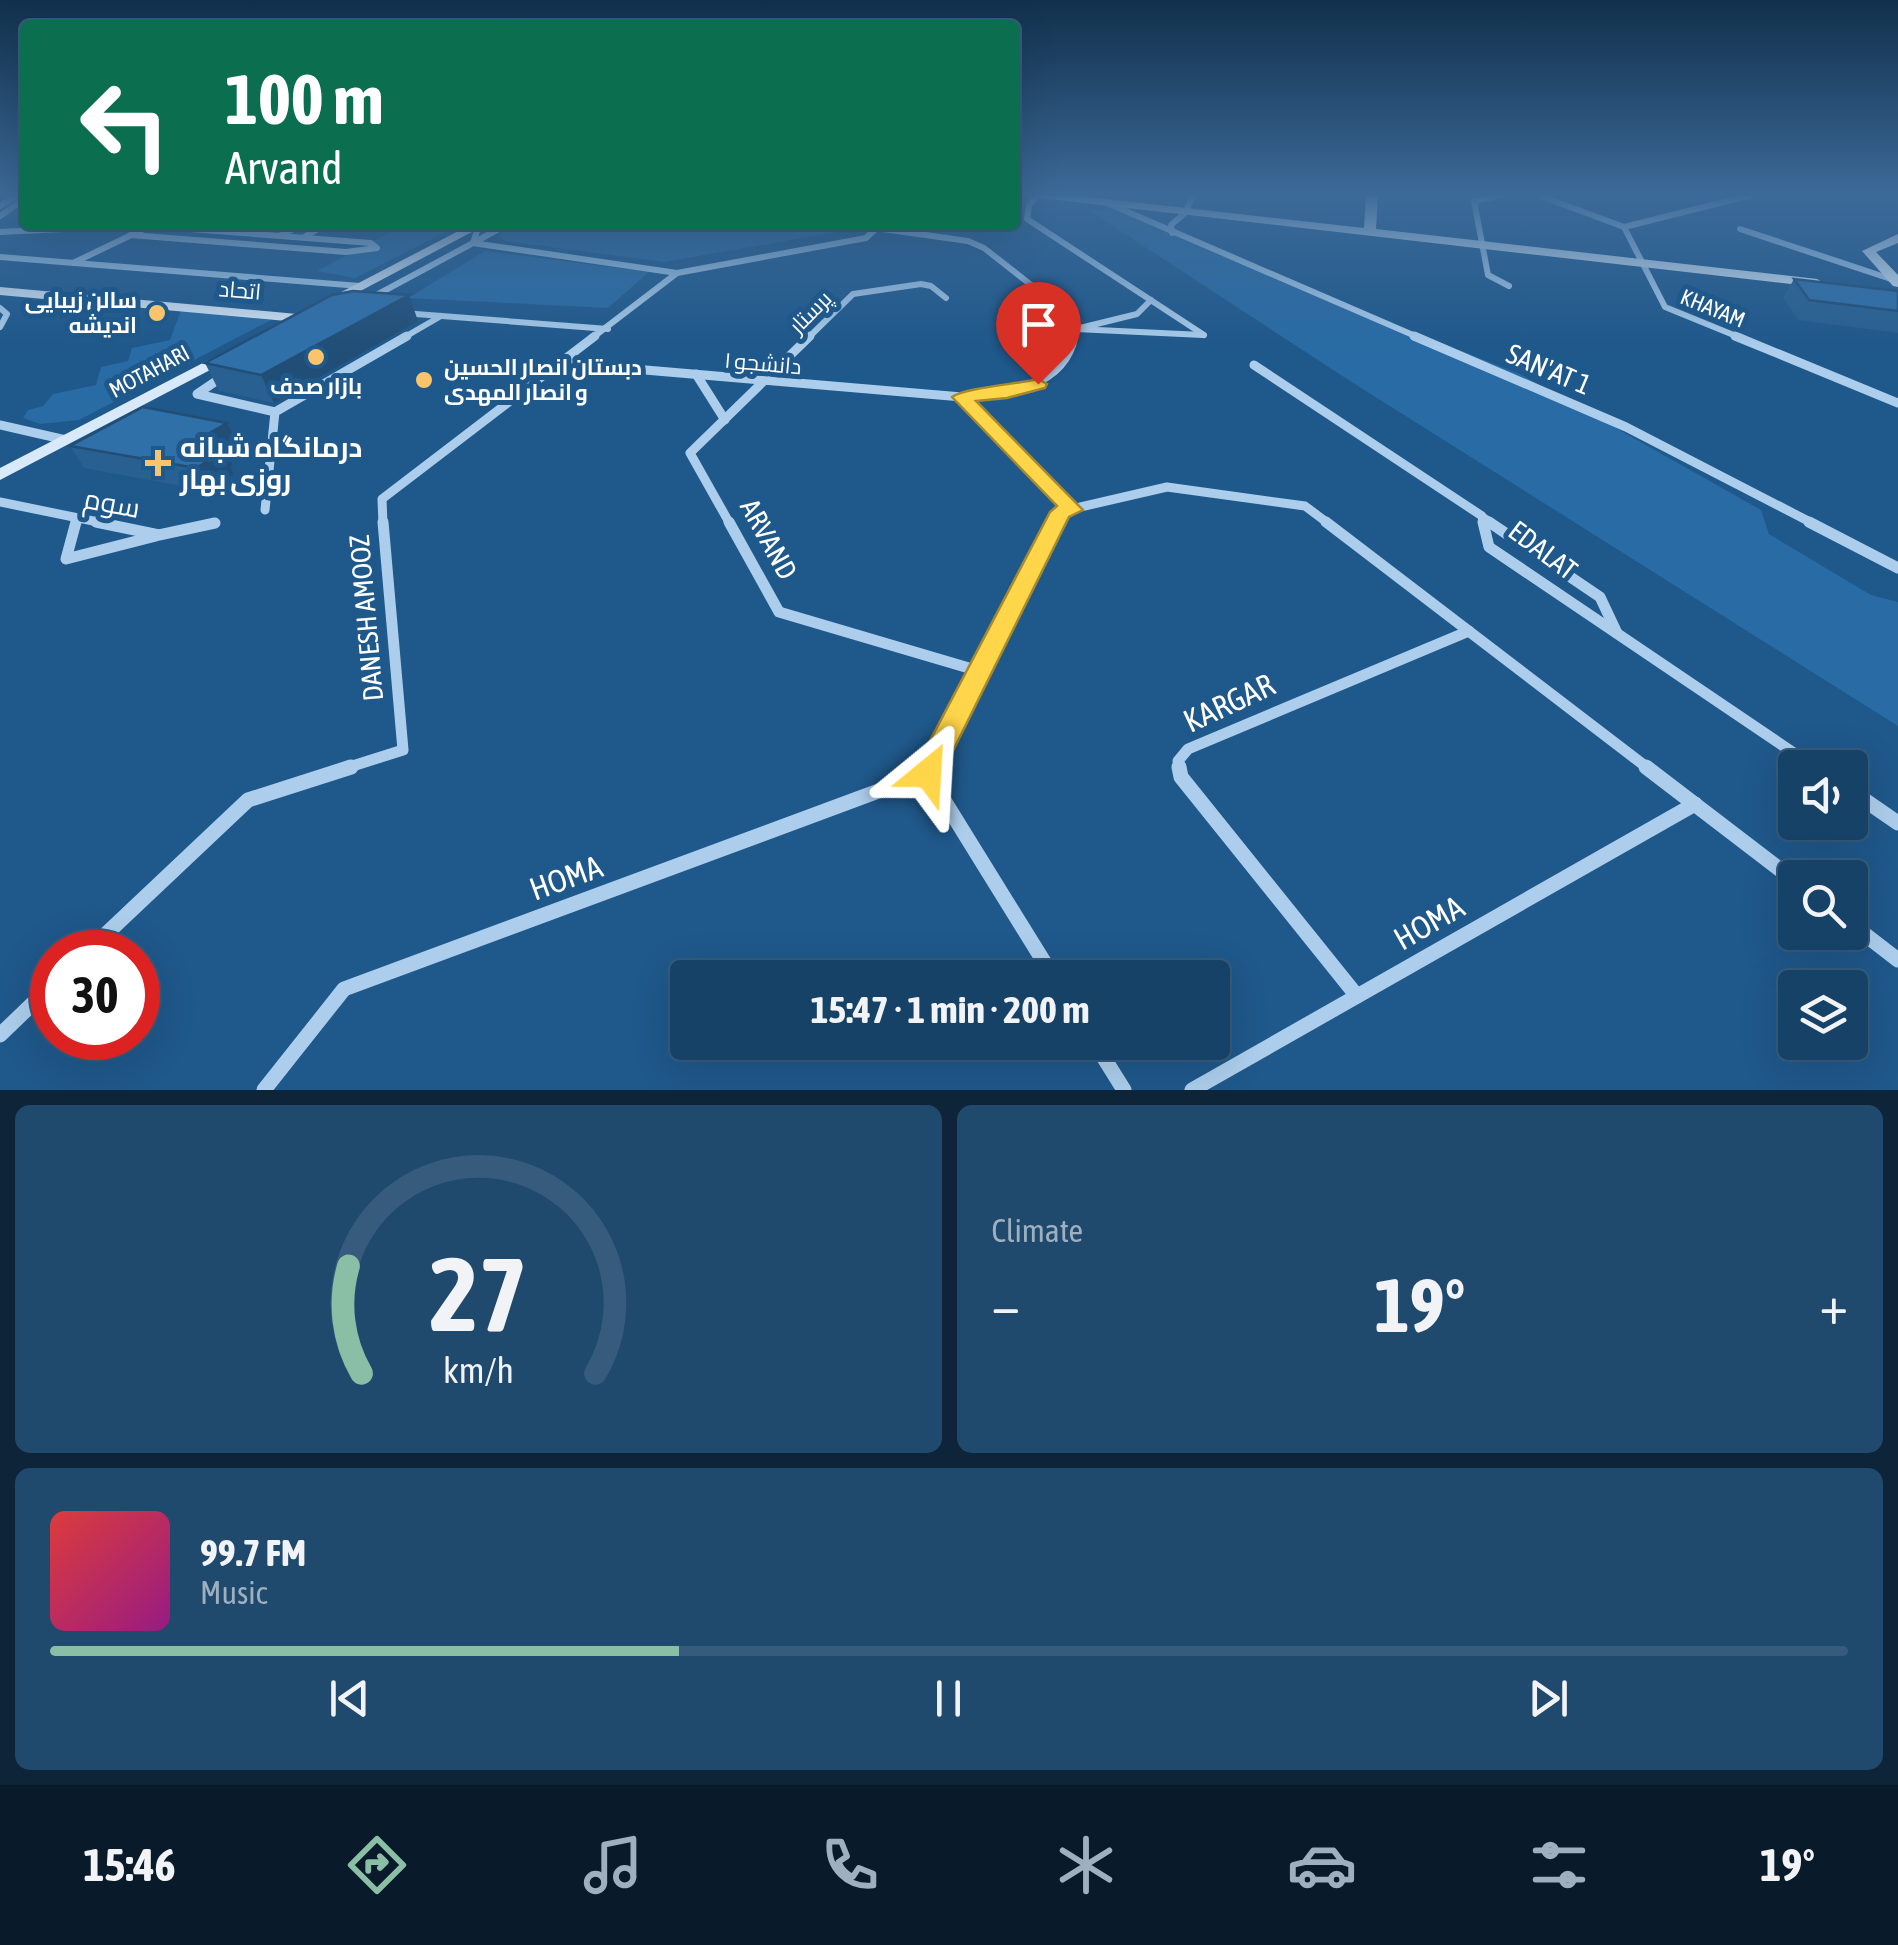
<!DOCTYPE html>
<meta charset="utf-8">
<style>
:root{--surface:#174268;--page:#20496e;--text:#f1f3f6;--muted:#9eb0c0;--line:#365b7c;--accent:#8abfa5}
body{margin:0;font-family:"Asap Condensed",Cairo,sans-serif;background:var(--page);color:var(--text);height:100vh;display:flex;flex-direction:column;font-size:38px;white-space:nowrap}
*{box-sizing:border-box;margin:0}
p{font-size:32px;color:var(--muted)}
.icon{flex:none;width:55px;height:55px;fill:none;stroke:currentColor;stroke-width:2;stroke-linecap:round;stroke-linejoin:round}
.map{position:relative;height:1090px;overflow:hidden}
.drawer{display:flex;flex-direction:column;gap:15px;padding:15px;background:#0d2439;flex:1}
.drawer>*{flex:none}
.hud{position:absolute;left:20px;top:20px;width:1000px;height:210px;border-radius:10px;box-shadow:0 10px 40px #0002,0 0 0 2px var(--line);background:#0b6e4f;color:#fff;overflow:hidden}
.tools{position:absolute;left:1778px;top:750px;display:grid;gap:20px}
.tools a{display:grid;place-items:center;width:90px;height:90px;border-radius:10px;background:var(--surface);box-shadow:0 10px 40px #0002,0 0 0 2px var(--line);font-size:50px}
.speed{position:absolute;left:30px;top:930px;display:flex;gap:20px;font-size:50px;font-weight:700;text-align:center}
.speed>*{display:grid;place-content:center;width:130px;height:130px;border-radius:50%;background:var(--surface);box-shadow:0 10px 40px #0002,0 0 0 2px var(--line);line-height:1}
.speed .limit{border:15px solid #d22;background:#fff;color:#111}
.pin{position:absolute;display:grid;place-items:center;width:85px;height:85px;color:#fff;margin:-102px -42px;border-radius:50% 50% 50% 0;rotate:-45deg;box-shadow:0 0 10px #0007}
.pin .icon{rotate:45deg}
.me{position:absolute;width:110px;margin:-55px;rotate:27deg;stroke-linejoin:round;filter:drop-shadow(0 0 8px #0008)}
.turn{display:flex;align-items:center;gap:35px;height:210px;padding:0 40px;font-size:45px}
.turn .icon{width:130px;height:130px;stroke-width:2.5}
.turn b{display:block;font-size:70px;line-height:85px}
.big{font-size:75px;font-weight:700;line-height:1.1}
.drawer .widget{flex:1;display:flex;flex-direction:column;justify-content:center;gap:15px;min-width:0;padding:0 35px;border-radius:15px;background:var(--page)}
.drawer .dial{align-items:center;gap:0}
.dial svg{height:260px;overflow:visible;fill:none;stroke:var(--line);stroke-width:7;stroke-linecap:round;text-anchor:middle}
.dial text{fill:var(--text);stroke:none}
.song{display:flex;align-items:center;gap:30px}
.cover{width:120px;height:120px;border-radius:15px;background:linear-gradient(135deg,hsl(0 70% 55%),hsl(310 70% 35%))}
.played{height:10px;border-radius:5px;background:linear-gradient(90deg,var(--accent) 35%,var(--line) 35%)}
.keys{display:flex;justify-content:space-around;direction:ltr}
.heat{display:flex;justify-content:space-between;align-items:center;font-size:55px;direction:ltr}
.drawer .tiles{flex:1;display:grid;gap:15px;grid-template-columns:1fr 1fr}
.widget:last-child{grid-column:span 2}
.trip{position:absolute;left:670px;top:960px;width:560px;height:100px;border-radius:10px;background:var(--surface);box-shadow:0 10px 40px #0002,0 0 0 2px var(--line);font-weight:700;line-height:100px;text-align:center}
.tabs{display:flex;height:160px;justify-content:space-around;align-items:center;background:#091a2a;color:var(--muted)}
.tabs .icon{width:70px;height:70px}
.tabs .active{color:var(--accent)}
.tabs b{font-size:45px;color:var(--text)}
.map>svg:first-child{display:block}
.green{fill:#296ba4}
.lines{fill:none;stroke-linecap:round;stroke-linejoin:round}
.street-far3{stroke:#acceec;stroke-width:6}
.street-far2{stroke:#acceec;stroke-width:9}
.street-far1{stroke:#acceec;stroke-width:11}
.street{stroke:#acceec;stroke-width:15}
.secondary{fill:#d8e9f9;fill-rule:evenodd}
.wall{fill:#286091}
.shaded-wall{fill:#214e76}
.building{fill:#2f70a9;stroke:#214e76;stroke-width:2.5}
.route{fill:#ffd54a;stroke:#a68a30;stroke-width:2.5}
.poi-dot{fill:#fac46c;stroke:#1f588b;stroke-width:4}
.labels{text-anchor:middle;stroke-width:10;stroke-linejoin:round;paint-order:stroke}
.far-street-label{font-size:22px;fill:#fff;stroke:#1f588b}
.far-poi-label{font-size:22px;font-weight:bold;fill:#fff;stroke:#1f588b;text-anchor:end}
.street-label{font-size:28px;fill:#fff;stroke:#1f588b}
.poi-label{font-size:28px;font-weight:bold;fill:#fff;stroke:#1f588b;text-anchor:start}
.near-street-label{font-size:32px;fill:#fff;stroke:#1f588b}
</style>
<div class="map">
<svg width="1898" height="1090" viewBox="0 0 1898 1090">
<rect width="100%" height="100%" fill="#1f588b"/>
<!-- green -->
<g class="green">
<path d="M 1087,209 L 1117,209 L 1205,249 L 1522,375 L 1761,510 L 1769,534 L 1871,595 L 1898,602 L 1898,726 L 1350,381 Z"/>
<path d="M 404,225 L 459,225 L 355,278 L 317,271 Z"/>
<path d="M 518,225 L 619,229 L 652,225 L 848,225 L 842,231 L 664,262 L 505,241 L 499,235 Z"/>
<path d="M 485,251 L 649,272 L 608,308 L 408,298 Z"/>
<path d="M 182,308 L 271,320 L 79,420 L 40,424 L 23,418 L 28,410 L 43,406 L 53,394 L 96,385 L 101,367 L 128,361 L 132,348 L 170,340 Z"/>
</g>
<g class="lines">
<!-- street-far3 -->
<g class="street-far3">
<path d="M 1038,195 L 1029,205 L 1027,219 L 1204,335"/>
<path d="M 1504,195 L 1474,201 L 1488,275 L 1509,286"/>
<path d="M 1538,195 L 1624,227"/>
<path d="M 1107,203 L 1420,338"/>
<path d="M 0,206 L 18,195"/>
<path d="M 0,216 L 25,199"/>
<path d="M 506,225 L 473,243 L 677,273"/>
<path d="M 876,228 L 968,241 L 984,248 L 1077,321 L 1074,338"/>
<path d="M 1740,229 L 1894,280"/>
<path d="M 0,232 L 104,227"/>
<path d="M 1172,233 L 1171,225 L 1186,212 L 1193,195"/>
<path d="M 131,235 L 346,252 L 377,248 L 371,243 L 151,226"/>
<path d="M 281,235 L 301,225"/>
<path d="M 304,237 L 325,225"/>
<path d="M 0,257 L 360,286"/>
<path d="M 73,263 L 152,225"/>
<path d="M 369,299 L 473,243 L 479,225"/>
<path d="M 1151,300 L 1137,314 L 1076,329 L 1203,335"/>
<path d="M 0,308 L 7,314 L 0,327"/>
<path d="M 403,313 L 608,329"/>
<path d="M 403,338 L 441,316"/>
<path d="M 592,338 L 677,273 L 866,238 L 880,225"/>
<path d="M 808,338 L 853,294 L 921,284 L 931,286 L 946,298"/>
<path d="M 1741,338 L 1665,307 L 1624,227 L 1752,195"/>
</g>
<!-- street-far2 -->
<g class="street-far2">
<path d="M 1414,336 L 1626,427 L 1814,524"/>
<path d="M 1735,336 L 1898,403"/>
<path d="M 563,363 L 962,397 C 1006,393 1064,388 1074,336"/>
<path d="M 1254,365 L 1482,516 L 1484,524"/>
<path d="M 696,374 L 725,420"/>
<path d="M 225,375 L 197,394 L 275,412"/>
<path d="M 962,397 L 1072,509 L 1061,512 L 1055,524"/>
<path d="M 0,425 L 66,440"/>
<path d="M 0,502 L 108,524"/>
<path d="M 1072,509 L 1167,487 L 1305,506 L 1329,524"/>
<path d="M 265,510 L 275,412 L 407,336"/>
<path d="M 1482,517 L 1493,524"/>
<path d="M 75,524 L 77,519"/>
<path d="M 208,524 L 215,523"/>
<path d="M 383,524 L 382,499 L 595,336"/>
<path d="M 730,524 L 690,453 L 810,336"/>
</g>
<!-- street-far1 -->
<g class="street-far1">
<path d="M 76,522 L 66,559 L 156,536"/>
<path d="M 96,522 L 159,535 L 215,523"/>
<path d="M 729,522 L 779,612 L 979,671"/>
<path d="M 1326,522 L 1649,769"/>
<path d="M 1483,522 L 1489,547 L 1816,768"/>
<path d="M 1489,522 L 1600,597 L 1617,633"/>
<path d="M 1809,522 L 1898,568"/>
<path d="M 343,769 L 403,750 L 383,522"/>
<path d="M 929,769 L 1056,522"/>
<path d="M 1180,769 L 1178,761 L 1188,749 L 1469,631"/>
</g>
<!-- street -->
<g class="street">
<path d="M 930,767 L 927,773 L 1054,978"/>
<path d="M 1179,767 L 1181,777 L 1357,996"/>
<path d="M 1646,767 L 1795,881"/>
<path d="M 1850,790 L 1898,823"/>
<path d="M 1850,923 L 1898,960"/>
<path d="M 87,952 L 248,800 L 351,767"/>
<path d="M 0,1035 L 52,985"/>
<path d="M 1094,1042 L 1124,1090"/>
<path d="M 264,1090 L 344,989 L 927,773"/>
<path d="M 1192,1090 L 1695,804"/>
</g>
<!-- secondary -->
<g class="secondary">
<path d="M 1034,195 L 1071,195 L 1364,228 L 1366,195 L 1378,195 L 1376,229 L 1817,279 L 1824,283 L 1817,287 L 1040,198 Z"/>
<path d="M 470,225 L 485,225 L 334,305 L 322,302 Z"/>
<path d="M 1898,234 L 1898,243 L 1876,252 L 1898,275 L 1898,287 L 1893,286 L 1862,251 Z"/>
<path d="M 0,287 L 297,314 L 304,318 L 297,322 L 0,295 Z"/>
<path d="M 228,350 L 236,355 L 233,358 L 0,480 L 0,468 Z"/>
</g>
</g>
<!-- wall -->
<g class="wall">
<path d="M 1794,279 L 1898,291 L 1898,333 L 1798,320 L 1783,298 Z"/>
<path d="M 418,321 L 274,403 L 219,391 L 205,363 Z"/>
<path d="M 238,445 L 226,453 L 233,465 L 230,467 L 234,474 L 208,491 L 84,468 L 70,446 Z"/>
</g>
<!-- shaded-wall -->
<g class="shaded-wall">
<path d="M 409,295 L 418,321 L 274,403 L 261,375 Z"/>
<path d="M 227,423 L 238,445 L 226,453 L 233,465 L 230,467 L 234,474 L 208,491 L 196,468 L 201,438 Z"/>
</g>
<!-- building -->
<g class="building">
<path d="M 1794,279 L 1898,291 L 1898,311 L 1809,300 Z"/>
<path d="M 353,291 L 409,295 L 261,375 L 205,363 L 332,295 Z"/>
<path d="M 143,407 L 227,423 L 201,438 L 221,443 L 211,449 L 222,452 L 196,468 L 70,446 Z"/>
</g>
<!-- sky -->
<linearGradient id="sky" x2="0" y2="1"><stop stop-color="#11304c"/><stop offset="0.56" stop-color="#3c6a98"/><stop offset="1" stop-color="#3c6a98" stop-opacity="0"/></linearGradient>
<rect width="1898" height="348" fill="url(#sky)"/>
<!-- route -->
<path class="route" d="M 1038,379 L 1047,384 L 1045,388 L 1007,398 L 976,401 L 1083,510 L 1069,517 L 938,781 L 928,784 L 917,781 L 913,773 L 1050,512 L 1057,506 L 952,397 C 964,388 1018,384 1038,379 Z"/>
<!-- markers -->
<g class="poi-dot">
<circle cx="157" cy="313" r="10"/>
<circle cx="316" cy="357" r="10"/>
<circle cx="424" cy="380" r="10"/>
<path d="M153 448h10v10h10v10h-10v10h-10v-10h-10v-10h10z"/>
</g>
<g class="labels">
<!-- far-street labels -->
<g class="far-street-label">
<text transform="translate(240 290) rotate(5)" y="8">اتحاد</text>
<text transform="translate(1713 308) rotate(22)" y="8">KHAYAM</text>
<text transform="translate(810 312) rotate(-45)" y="8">پرستار</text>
<text transform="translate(763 363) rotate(5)" y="8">دانشجو ۱</text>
<text transform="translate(149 371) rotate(-28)" y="8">MOTAHARI</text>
</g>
<!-- far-poi labels -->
<g class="far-poi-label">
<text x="137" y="308">سالن زیبایی<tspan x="137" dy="25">اندیشه</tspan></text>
<text x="444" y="375" text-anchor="start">دبستان انصار الحسین<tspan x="444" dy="25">و انصار المهدی</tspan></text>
<text x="316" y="394" text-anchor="middle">بازار صدف</text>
</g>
<!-- street labels -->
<g class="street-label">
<text transform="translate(1549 369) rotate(23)" y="10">SAN'AT 1</text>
<text transform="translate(112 503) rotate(11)" y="10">سوم</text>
<text transform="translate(769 539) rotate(61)" y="10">ARVAND</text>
<text transform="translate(1543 550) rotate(37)" y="10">EDALAT</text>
<text transform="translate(366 618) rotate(-95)" y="10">DANESH AMOOZ</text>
</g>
<!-- poi labels -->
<g class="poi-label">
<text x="180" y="457">درمانگاه شبانه<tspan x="180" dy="32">روزی بهار</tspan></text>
</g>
<!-- near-street labels -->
<g class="near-street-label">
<text transform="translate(1229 703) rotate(-25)" y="11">KARGAR</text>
<text transform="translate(566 878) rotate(-20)" y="11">HOMA</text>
<text transform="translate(1429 923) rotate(-30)" y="11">HOMA</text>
</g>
</g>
</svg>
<div class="tools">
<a><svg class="icon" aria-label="sound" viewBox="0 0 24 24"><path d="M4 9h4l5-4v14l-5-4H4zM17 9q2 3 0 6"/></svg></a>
<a><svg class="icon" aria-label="search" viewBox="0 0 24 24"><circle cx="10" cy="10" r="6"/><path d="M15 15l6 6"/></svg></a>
<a><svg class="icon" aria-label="layers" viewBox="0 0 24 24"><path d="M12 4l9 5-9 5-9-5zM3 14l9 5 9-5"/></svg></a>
</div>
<div class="speed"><div class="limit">30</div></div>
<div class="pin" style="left:1038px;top:384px;background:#d93025"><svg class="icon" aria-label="arrive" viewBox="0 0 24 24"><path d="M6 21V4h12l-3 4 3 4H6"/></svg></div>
<svg class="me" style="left:928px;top:773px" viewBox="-20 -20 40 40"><path d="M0-17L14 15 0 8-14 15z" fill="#ffd54a" stroke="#fff" stroke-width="4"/></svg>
<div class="trip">15:47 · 1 min · 200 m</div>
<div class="hud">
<div class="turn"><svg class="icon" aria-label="left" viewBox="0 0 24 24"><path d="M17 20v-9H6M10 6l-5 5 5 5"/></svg><div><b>100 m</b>Arvand</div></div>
</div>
</div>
<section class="drawer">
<div class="tiles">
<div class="widget dial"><svg viewBox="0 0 100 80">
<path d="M14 69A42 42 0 1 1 86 69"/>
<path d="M14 69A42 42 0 0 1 10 36" stroke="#8abfa5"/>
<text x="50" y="56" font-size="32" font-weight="700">27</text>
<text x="50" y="72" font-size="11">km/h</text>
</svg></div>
<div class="widget"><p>Climate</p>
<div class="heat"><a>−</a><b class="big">19°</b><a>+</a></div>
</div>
<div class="widget">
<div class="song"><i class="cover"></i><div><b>99.7 FM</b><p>Music</p></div></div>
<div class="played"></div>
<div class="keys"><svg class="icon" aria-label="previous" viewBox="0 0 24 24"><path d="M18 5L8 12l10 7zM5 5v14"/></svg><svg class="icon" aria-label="pause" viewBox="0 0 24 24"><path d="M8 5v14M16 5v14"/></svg><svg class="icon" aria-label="next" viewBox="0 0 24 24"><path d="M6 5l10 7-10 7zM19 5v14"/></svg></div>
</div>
</div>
</section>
<nav class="tabs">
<b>15:46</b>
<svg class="icon active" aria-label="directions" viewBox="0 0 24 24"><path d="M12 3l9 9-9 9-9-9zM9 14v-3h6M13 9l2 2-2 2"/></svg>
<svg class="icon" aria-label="music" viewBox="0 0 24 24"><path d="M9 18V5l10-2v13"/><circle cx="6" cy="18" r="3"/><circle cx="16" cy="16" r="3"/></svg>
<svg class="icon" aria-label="phone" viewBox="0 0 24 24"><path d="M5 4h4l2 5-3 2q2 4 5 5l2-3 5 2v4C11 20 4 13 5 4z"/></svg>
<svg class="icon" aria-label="climate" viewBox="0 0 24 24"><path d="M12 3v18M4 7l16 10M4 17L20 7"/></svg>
<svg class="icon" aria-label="car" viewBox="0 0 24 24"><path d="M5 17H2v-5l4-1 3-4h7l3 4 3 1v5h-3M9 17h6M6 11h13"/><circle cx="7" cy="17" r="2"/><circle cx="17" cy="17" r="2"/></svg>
<svg class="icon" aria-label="filters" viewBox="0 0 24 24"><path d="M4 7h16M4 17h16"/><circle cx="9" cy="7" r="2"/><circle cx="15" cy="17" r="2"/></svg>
<b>19°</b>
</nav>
